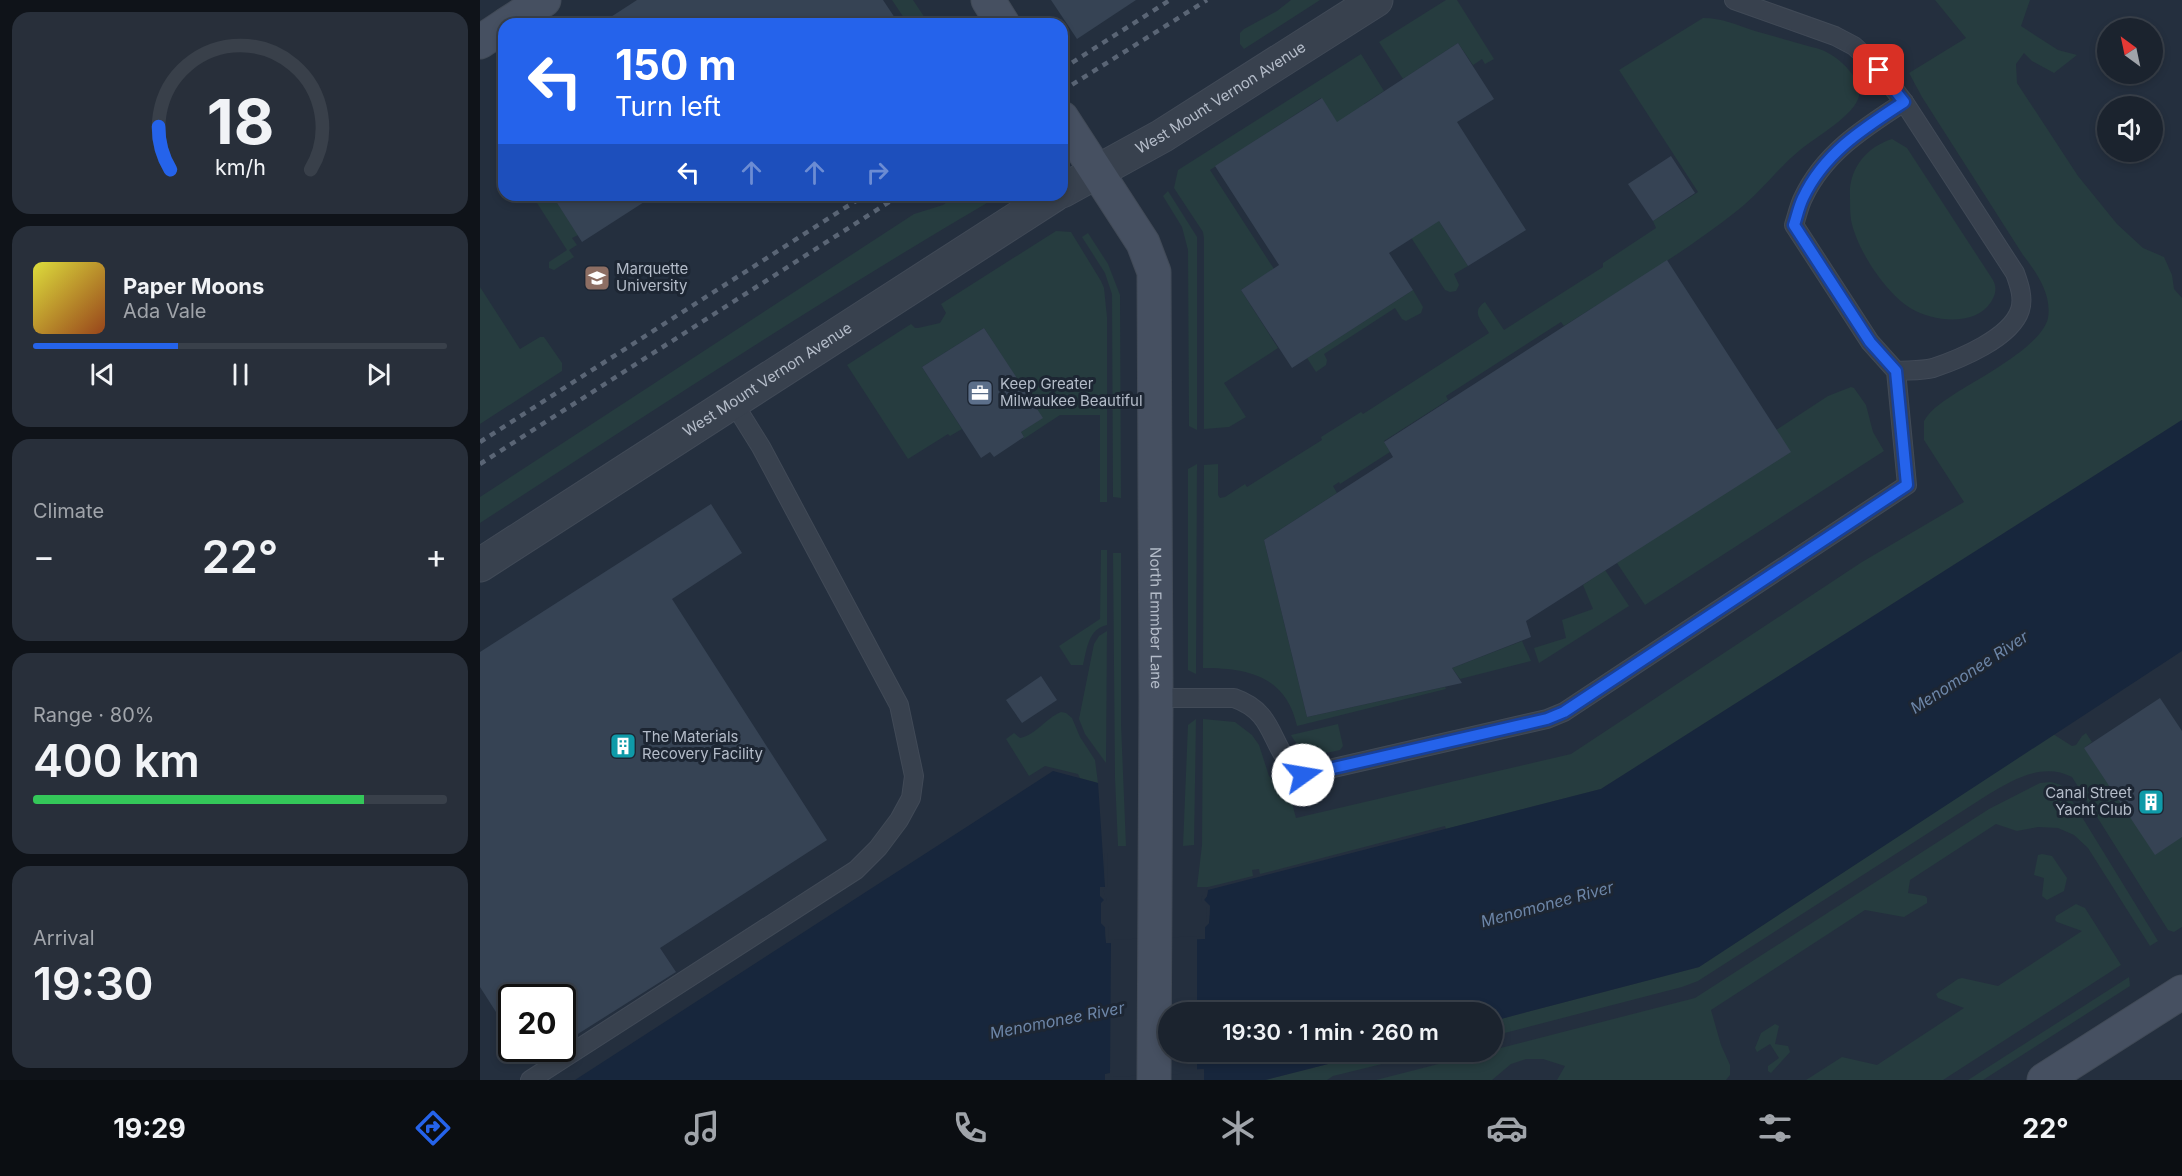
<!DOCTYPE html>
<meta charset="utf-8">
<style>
:root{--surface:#1b232e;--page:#282f3a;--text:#f1f3f6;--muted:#a0a4aa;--line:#39404a;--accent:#2563eb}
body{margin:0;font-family:Inter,sans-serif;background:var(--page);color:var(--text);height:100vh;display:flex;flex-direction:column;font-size:22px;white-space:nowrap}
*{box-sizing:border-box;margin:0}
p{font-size:20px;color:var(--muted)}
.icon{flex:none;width:33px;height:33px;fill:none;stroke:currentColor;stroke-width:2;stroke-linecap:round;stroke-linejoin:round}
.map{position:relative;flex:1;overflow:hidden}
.sheet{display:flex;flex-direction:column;gap:12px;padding:12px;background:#0f1319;width:480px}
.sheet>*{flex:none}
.guide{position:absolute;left:18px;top:18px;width:570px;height:183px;border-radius:18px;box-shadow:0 3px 9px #0003,0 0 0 2px var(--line);background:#2563eb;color:#fff;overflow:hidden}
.needle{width:39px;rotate:327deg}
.buttons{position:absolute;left:1617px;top:18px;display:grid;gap:12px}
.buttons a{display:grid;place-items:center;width:66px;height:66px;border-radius:50%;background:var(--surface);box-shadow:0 3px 9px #0003,0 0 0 2px var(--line);font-size:30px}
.speed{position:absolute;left:18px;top:984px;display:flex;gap:12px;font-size:30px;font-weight:700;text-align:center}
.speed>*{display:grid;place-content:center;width:78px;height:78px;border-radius:50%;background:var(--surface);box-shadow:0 3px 9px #0003,0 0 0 2px var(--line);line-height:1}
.speed .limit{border:3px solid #111;border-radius:9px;background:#fff;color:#111}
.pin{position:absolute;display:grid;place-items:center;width:51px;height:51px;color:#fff;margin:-26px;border-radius:12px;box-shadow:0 3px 9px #0006}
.me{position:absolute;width:66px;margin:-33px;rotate:77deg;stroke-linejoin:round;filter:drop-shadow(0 0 4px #0008)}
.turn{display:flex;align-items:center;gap:21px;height:126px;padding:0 18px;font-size:27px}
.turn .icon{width:78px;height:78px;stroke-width:2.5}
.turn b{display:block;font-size:42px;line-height:51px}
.lanes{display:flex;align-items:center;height:57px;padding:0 18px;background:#0003;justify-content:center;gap:30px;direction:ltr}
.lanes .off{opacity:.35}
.big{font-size:45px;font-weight:600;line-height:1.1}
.sheet .tile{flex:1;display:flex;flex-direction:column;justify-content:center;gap:9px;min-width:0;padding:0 21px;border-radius:18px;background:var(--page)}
.sheet .dial{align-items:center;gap:0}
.dial svg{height:156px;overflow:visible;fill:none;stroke:var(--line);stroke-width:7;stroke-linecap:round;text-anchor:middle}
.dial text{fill:var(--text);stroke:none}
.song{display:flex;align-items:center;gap:18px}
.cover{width:72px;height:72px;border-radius:9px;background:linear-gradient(135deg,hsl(60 70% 55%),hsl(20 70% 35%))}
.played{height:6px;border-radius:3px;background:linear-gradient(90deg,var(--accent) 35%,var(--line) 35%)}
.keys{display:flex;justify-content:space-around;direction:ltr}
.heat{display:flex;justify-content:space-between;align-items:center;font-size:33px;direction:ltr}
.charge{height:9px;border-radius:4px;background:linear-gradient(90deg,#34c759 80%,var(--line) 0)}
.trip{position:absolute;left:678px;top:1002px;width:345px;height:60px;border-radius:30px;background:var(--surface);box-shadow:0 3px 9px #0003,0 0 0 2px var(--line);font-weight:600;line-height:60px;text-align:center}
.menu{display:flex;height:96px;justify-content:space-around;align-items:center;background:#0b0e12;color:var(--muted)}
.menu .icon{width:42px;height:42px}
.menu .current{color:var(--accent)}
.menu b{font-size:27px;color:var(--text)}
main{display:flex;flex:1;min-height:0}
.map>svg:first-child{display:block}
.green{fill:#263c3f}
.water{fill:#17263c}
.pier{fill:#242f3e}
.building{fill:#364354}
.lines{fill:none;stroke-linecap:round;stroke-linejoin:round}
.lane-casing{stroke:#414a57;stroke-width:20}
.street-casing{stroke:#414a57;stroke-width:35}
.secondary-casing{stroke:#414a57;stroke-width:35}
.lane{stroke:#38414e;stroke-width:18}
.street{stroke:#38414e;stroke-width:33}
.secondary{stroke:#465061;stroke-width:33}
.rail{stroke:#5a6575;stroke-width:4.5;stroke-dasharray:6 6;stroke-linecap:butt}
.route-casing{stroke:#184099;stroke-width:15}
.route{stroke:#2563eb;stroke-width:10}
.labels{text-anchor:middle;stroke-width:6;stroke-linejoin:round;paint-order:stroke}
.street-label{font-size:15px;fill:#b4bcc9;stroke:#1d2633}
.poi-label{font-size:15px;fill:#b4bcc9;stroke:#1d2633;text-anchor:start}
.water-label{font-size:16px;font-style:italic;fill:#6d86a8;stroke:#1d2633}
</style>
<main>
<section class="sheet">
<div class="tile dial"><svg viewBox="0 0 100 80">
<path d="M14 69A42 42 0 1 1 86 69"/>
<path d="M14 69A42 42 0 0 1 8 47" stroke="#2563eb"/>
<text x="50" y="56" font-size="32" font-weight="700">18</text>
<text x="50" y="72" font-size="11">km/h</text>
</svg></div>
<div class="tile">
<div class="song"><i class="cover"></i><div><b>Paper Moons</b><p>Ada Vale</p></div></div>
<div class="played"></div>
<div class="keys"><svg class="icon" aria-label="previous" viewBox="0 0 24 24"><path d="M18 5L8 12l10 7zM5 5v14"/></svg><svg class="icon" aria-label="pause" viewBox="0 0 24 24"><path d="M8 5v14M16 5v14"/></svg><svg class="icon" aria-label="next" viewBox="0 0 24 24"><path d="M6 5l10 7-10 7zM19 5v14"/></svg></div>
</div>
<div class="tile"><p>Climate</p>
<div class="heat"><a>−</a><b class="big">22°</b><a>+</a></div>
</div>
<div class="tile"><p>Range · 80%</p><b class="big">400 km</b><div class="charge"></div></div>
<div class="tile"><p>Arrival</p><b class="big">19:30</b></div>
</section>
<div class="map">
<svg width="1702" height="1080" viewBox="0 0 1702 1080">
<rect width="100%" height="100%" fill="#242f3e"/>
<!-- green -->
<g class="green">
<path d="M 412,0 L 433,0 L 449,24 L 428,24 Z"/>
<path d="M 811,0 L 840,0 L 764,49 L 760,44 L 760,33 L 764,29 L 797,11 Z"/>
<path d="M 966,0 L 977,0 L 1014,59 L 1005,64 L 1002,59 L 993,65 L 978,43 L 923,79 L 899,42 Z"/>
<path d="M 1455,0 L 1550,0 L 1541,26 L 1578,50 L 1597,55 L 1574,73 L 1552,61 L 1544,53 L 1536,64 L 1537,83 L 1598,176 L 1637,224 L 1663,248 L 1684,257 L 1692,275 L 1694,289 L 1702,298 L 1702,420 L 1121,789 L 966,829 L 965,826 L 780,874 L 779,869 L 772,870 L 773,876 L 728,887 L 717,887 L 722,845 L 723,719 L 755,722 L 772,735 L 779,745 L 789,776 L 810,796 L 816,818 L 1091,754 L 1382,562 L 1484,502 L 1444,440 L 1444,421 C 1452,407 1466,400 1479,391 C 1503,376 1562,345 1568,318 C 1572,294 1556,272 1543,255 L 1442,97 L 1429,73 L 1486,38 Z"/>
<path d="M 1223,18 C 1242,18 1257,25 1275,31 C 1293,36 1310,41 1328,46 C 1330,47 1333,47 1336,48 C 1354,52 1382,76 1379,96 C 1375,115 1336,137 1320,150 C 1298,168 1281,192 1258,210 C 1204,253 1142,289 1084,326 L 1081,322 L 966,396 L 968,400 L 904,441 L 910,452 L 860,484 L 859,482 L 853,486 L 857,493 L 784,540 L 827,717 L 955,689 L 965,687 L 966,689 L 817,726 C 806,676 768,668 723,668 L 724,465 L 738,464 L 738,495 L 740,498 L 745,497 L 765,484 L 767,487 L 842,440 L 841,437 L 881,412 L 883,414 L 1009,333 C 1002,321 990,312 1005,302 L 1024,330 L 1123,267 L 1123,263 L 1176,228 L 1173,221 L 1218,192 L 1139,70 Z"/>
<path d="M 881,54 L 904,91 L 884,104 L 988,266 L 974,274 L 979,285 L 976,291 L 970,292 L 965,290 L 841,98 L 730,170 L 794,269 L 761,290 L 798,348 L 744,383 L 766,417 L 749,427 L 724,429 L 724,238 L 723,232 L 694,188 L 698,170 Z"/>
<path d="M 1412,139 L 1427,148 L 1513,280 C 1517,288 1516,294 1511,302 C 1496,326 1454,322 1432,309 C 1406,294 1377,250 1371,220 C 1370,213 1370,205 1370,197 C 1368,170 1386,147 1412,139 Z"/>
<path d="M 688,191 L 717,237 L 717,430 L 709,426 L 708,250 L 702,227 L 683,196 Z"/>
<path d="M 52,195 L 72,195 L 98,235 L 92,238 L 97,245 L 89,250 L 94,257 L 74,270 L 69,268 L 69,262 L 87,250 Z"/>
<path d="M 476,195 L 517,195 L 512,200 C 338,302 169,413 0,523 L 0,497 L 434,214 L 463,205 Z"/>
<path d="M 576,231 L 591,232 L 621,281 L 624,288 L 627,317 L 627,502 L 620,502 L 620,415 L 580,415 L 542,440 L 544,437 L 541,432 L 562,418 L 504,328 L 442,367 L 482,429 L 470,436 L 468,434 L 428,459 L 367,365 L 431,324 L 435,328 L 438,328 L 460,323 L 466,313 L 461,304 Z"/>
<path d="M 608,233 L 628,264 L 640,295 L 641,498 L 633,497 L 632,294 L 625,273 L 602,237 Z"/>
<path d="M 0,287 L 40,349 L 60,337 L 64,337 L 82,363 L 82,371 L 0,424 Z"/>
<path d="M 933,290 L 943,307 L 941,313 L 926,321 L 922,319 L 915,308 L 844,354 L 847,360 L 846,365 L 836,372 L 827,358 Z"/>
<path d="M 1371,387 L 1374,388 L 1386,405 L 1393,432 L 1404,451 L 1165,605 L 1137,563 L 1296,430 L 1348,396 Z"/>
<path d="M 717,464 L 716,674 L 708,670 L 708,469 Z"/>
<path d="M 621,550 L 627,550 L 627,625 C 608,629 607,649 603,665 L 591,665 L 579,646 L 620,619 Z"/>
<path d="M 633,553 L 641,553 L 641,724 L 646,846 L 638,846 L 635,778 Z"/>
<path d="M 1125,570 L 1149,606 L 1059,663 L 1054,648 L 1086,638 L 1082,620 L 1113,609 L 1103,585 Z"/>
<path d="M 627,631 L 626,763 L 605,734 L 599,719 L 614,644 L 619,636 Z"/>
<path d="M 1042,641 L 1051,661 L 980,679 L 972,668 Z"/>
<path d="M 581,712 L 586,713 L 592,718 L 600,737 L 615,760 L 618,783 L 600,778 L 598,774 L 565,766 L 549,776 L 526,739 L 534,733 L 540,738 C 556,735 566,718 581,712 Z"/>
<path d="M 716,719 L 714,845 L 703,846 L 708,725 Z"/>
<path d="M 858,724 L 863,746 L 860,750 C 839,755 822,756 811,735 Z"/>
<path d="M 1606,733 L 1612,742 L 1604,748 L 1702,837 L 1702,927 L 1694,932 L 1688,930 L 1592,777 C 1563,762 1534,779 1509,794 L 1218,981 L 1202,987 L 1013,1036 L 1013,1021 L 1219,967 L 1573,734 L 1592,746 L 1596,745 L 1602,736 Z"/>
<path d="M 1571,782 L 1581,785 L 1586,791 L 1678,941 L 1670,946 L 1608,848 L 1594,835 L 1578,828 L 1558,827 L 1537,831 L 1516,824 L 1430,880 L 1428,893 L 1445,896 L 1447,898 L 1447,903 L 1424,917 L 1385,910 L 1231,1010 L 1241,1045 L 1250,1065 L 1250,1075 L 1246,1080 L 1077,1080 L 1085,1066 L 1063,1059 L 1046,1059 L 1031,1064 L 1012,1080 L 896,1080 L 1215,998 L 1509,809 L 1560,783 Z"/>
<path d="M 1562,854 L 1572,856 L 1587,878 L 1584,891 L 1567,900 L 1562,896 L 1564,878 L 1554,875 L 1558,855 Z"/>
<path d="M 1596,904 L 1605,908 L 1641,965 L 1463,1080 L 1326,1080 L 1362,1057 L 1397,1065 L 1484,1008 L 1458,998 L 1456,994 L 1478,979 L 1482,978 L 1518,986 L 1602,931 L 1577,922 L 1575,920 L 1576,916 Z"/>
<path d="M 1649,977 L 1650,986 L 1503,1080 L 1488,1080 Z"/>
<path d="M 1295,1024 L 1299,1026 L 1295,1044 L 1308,1046 L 1310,1052 L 1291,1073 L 1288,1071 L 1288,1066 L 1299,1058 L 1290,1044 L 1277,1052 L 1275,1048 L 1281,1033 Z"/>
<path d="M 895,1052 L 951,1052 L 853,1076 L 847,1080 L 785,1080 Z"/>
</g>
<!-- water -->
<path class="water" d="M 1702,420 L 1702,651 L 1219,967 L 1013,1021 L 1012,1012 L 688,1012 L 688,1052 L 895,1052 L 785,1080 L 724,1080 L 723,1069 L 626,1074 L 625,1080 L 95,1080 L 573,771 L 618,783 L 625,887 L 621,887 L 624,900 L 621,923 L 625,927 L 626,943 L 725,939 L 725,927 L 729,923 L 730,906 L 724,900 L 727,896 L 728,890 L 1121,789 Z"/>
<!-- pier -->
<path class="pier" d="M 624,853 L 627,853 L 628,887 L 623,890 L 627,900 L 624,904 L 624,922 L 628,926 L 629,940 L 722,936 L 722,926 L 726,922 L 727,907 L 722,902 L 721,898 L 728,887 L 727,896 L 724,900 L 730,906 L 729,923 L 725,927 L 725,939 L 717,939 L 717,1012 L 688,1012 L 688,1052 L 717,1052 L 717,1070 L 724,1069 L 724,1080 L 721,1080 L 721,1073 L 628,1077 L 628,1080 L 625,1080 L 625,1074 L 630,1073 L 631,943 L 626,943 L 625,927 L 621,923 L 621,903 L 624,900 L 620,896 L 620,887 L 625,887 Z"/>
<!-- building -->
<g class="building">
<path d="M 157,0 L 403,0 L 419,24 L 120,24 Z"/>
<path d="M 571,0 L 656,0 L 597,39 Z"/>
<path d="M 978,43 L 1014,99 L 977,122 L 1046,230 L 988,266 L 959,221 L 909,253 L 933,290 L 812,368 L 761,290 L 799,265 L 735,166 L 842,98 L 857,122 Z"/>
<path d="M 1191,156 L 1215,193 L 1173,221 L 1148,184 Z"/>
<path d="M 72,195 L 175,195 L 102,242 Z"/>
<path d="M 1187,260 L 1311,452 L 1046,621 L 1051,637 L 972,668 L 982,683 L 827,717 L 784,540 L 913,457 L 904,442 Z"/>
<path d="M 504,328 L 563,418 L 541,432 L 544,437 L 514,457 L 510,452 L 501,458 L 442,367 Z"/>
<path d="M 231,504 L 262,553 L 192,599 L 347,840 L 180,948 L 196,972 L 82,1044 L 82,998 L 32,998 L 32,1037 L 0,987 L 0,652 Z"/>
<path d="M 561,676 L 577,700 L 542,723 L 526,700 Z"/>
<path d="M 1680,698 L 1702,731 L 1702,837 L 1675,855 L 1604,748 Z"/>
</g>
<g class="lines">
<defs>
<g id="lane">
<path d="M 1254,0 L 1355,36 L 1374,46 L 1386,57 L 1399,70 L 1424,102 L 1535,273 C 1539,284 1544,298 1540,310 C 1531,338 1480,359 1453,368 C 1442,371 1428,370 1416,371"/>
<path d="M 676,698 L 754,698 C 800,714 787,751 823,775 L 1067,719 L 1084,712 L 1427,485 L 1416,371 L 1390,342 L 1314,225 C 1317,216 1319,206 1323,198 C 1344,153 1384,128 1424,102"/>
<path d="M 50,1080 L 376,870 L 398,848 L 419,820 L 431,798 L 434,776 L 419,705 L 281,447 L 253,402"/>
</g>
<g id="street">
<path id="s1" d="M 582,191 L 682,136 L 896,0"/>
<path id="s2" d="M 0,565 L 574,195"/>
</g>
<g id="secondary">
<path d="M 508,0 L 523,24"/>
<path d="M 27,24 L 64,0"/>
<path d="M 0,42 L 24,26"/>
<path id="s3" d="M 582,118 L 663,243 L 674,272 L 676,698 L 674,1080"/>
<path d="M 1564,1080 L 1702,992"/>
</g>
</defs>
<!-- lane casing -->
<use href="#lane" class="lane-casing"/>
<!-- street casing -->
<use href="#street" class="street-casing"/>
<!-- secondary casing -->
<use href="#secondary" class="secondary-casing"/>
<!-- lane -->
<use href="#lane" class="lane"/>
<!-- street -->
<use href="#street" class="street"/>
<!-- secondary -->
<use href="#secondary" class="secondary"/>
<!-- rail -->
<g class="rail">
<path d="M 582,69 L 690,0"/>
<path d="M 582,91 L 727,0"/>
<path d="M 0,442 L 385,195"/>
<path d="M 0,464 L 420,195"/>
</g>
</g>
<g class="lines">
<defs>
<path id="route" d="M 823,775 L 1067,719 L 1084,712 L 1427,485 L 1416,371 L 1390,342 L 1314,225 C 1317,216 1319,206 1323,198 C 1344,153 1384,128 1424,102 L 1399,70"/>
</defs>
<!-- route casing -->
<use href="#route" class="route-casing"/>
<!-- route -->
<use href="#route" class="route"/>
</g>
<!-- icons -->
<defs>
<symbol id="university-square" viewBox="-11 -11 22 22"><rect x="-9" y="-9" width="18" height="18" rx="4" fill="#8d6e63" stroke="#1d2633"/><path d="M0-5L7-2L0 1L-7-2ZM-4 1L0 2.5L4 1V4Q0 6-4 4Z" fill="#fff"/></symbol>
<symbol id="office-square" viewBox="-11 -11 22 22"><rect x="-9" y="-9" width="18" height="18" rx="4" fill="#5c6f8a" stroke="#1d2633"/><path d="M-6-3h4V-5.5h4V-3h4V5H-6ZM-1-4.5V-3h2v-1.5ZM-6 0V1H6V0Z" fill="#fff"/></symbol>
<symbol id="building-square" viewBox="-11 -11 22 22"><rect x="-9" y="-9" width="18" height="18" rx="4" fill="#0f9aa8" stroke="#1d2633"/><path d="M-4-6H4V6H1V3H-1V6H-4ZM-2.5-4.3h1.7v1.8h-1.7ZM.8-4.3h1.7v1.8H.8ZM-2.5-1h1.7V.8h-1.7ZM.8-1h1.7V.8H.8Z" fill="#fff"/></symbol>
</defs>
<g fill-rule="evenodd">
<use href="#university-square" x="102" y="263" width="30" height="30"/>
<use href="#office-square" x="485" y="378" width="30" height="30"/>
<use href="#building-square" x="128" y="731" width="30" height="30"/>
<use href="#building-square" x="1656" y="787" width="30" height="30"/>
</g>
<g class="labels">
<!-- street labels -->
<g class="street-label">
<text dy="5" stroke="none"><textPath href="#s1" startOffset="184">West Mount Vernon Avenue</textPath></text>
<text dy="5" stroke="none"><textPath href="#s2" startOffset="342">West Mount Vernon Avenue</textPath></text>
<text dy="5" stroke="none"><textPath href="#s3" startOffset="526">North Emmber Lane</textPath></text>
</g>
<!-- poi labels -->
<g class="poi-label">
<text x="136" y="274">Marquette<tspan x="136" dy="17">University</tspan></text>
<text x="520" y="389">Keep Greater<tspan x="520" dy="17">Milwaukee Beautiful</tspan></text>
<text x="162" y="742">The Materials<tspan x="162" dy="17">Recovery Facility</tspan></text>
<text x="1652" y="798" text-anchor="end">Canal Street<tspan x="1652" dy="17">Yacht Club</tspan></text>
</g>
<!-- water labels -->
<g class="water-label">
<text transform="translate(1489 672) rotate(-33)" y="6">Menomonee River</text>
<text transform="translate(1067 904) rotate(-15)" y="6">Menomonee River</text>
<text transform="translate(577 1020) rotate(-11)" y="6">Menomonee River</text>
</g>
</g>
</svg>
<div class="buttons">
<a><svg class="needle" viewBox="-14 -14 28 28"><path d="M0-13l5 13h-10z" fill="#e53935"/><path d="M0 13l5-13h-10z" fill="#a0a4aa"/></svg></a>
<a><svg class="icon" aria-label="sound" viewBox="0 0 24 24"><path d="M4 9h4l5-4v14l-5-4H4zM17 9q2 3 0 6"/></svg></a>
</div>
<div class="speed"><div class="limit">20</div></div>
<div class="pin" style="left:1399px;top:70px;background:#d93025"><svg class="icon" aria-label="arrive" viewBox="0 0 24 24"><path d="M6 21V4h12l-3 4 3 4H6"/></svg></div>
<svg class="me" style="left:823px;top:775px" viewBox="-20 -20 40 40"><circle r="19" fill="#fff"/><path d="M0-13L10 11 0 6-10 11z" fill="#2563eb"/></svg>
<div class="trip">19:30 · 1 min · 260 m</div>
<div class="guide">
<div class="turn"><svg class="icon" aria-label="left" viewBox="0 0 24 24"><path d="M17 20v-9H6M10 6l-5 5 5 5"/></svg><div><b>150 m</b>Turn left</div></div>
<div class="lanes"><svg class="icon" aria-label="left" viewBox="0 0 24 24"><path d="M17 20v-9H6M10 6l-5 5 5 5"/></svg><svg class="icon off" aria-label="ahead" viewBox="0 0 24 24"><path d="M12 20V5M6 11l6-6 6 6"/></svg><svg class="icon off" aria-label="ahead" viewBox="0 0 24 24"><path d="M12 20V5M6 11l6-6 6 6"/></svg><svg class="icon off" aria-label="right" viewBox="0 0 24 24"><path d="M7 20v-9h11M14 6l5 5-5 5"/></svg></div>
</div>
</div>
</main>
<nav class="menu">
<b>19:29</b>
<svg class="icon current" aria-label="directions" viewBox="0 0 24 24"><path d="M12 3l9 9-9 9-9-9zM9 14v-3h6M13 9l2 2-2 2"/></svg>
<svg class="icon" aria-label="music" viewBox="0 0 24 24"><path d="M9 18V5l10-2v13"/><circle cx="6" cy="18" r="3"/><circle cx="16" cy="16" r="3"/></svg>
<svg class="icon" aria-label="phone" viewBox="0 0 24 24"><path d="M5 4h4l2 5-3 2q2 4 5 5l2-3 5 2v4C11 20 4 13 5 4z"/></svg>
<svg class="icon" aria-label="climate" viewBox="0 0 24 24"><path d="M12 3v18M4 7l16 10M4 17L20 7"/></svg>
<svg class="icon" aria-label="car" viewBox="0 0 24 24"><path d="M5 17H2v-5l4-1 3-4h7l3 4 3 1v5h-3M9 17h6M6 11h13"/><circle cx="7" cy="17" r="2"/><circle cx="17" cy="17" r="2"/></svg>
<svg class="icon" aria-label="filters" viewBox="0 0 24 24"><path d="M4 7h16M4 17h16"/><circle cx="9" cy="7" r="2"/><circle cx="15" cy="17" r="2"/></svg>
<b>22°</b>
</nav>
